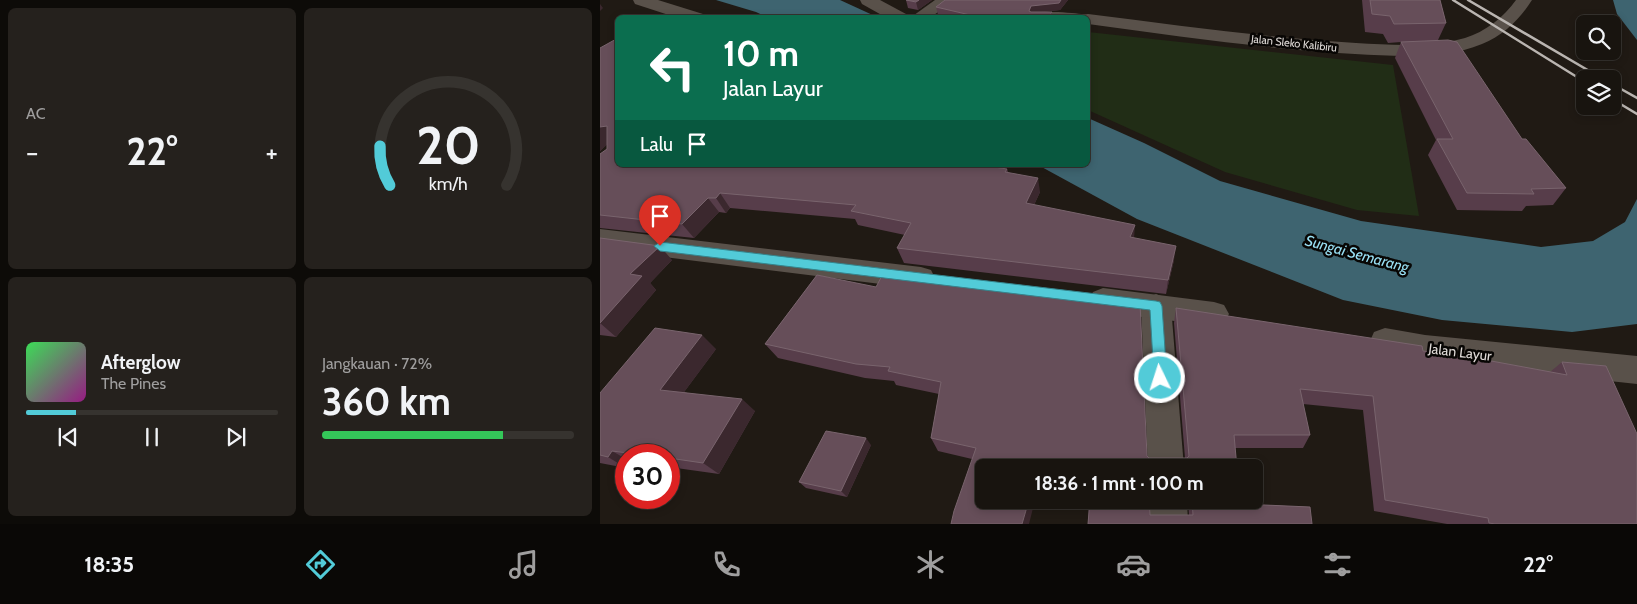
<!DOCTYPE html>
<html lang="id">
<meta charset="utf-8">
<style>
:root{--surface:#18140f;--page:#25211d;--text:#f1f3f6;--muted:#9f9e9e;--line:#36332f;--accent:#52cbd8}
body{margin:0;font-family:Cabin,sans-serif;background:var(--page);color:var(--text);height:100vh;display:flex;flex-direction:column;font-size:19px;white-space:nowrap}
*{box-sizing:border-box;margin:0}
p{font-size:16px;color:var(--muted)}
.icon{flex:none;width:28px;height:28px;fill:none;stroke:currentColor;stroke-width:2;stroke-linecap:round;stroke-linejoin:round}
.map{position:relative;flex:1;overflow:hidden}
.drawer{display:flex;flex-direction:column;gap:8px;padding:8px;background:#0d0b08;width:600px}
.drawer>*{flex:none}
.guide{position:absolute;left:15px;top:15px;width:475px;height:152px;border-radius:8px;box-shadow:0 2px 8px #0003,0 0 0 1px var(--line);background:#0b6e4f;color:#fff;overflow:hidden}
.buttons{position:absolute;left:976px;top:15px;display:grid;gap:10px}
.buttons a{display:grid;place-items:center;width:45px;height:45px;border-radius:8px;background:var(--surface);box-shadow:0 2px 8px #0003,0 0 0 1px var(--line);font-size:25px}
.speed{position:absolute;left:15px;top:444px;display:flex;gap:10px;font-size:25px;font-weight:700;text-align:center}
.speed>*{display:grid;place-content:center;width:65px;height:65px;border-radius:50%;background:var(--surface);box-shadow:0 2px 8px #0003,0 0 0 1px var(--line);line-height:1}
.speed .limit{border:8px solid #d22;background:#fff;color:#111}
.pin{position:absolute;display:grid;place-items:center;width:42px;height:42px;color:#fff;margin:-51px -21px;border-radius:50% 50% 50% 0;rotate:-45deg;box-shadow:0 0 5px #0007}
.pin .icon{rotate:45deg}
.me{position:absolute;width:55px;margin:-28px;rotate:356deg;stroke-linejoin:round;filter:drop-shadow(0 0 4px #0008)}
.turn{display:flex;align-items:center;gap:18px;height:105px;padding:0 25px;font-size:22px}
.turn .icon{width:65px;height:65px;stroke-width:2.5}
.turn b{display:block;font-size:35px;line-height:42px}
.then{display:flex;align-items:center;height:48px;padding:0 25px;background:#0003;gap:10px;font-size:19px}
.big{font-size:38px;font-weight:700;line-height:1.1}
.drawer .card{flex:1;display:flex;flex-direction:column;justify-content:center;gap:8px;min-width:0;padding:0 18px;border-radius:8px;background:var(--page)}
.drawer .dial{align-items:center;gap:0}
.dial svg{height:130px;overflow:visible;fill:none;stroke:var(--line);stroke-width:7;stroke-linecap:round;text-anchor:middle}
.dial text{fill:var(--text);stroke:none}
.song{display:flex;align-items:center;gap:15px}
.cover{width:60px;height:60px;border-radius:8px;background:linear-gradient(135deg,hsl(130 70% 55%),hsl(310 70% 35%))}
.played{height:5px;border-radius:2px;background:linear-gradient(90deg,var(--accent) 20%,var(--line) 20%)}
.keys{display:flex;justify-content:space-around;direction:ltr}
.heat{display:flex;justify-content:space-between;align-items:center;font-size:28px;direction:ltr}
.charge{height:8px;border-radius:4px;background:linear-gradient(90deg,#34c759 72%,var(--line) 0)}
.drawer .tiles{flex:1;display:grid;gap:8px;grid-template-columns:repeat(2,1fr)}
.trip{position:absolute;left:375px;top:459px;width:288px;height:50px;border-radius:8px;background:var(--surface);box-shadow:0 2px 8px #0003,0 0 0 1px var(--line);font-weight:700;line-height:50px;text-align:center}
.menu{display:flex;height:80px;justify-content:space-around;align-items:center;background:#0a0806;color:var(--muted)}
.menu .icon{width:35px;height:35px}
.menu .active{color:var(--accent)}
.menu b{font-size:22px;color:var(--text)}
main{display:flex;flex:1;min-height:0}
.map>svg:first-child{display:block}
.green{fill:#212d16}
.water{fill:#3e6470}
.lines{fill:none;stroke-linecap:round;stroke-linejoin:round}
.street{fill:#59514a;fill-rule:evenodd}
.secondary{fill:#59514a;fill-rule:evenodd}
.rail{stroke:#bab5b1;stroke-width:2.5}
.wall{fill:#573d4a}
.shaded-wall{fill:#3b282e}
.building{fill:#664e59;stroke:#79646d}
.route{fill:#52cbd8;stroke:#35848c}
.labels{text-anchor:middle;stroke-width:5;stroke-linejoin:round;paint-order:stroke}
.far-street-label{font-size:11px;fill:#e0dbd8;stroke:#080604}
.street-label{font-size:14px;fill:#e0dbd8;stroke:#080604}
.water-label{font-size:15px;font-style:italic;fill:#9ae2f6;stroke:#080604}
</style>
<main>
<section class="drawer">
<div class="tiles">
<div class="card"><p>AC</p>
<div class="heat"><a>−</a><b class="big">22°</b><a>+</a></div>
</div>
<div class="card dial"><svg viewBox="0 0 100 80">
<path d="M14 69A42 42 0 1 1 86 69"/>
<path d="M14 69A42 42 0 0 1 8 45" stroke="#52cbd8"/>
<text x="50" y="56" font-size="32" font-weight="700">20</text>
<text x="50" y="72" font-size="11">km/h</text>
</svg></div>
<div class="card">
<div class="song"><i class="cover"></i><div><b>Afterglow</b><p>The Pines</p></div></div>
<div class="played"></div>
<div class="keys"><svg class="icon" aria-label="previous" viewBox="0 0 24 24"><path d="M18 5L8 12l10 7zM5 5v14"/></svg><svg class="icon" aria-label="pause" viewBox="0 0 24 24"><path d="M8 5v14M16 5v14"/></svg><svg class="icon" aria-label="next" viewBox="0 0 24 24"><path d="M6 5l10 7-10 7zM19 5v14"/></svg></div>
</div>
<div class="card"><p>Jangkauan · 72%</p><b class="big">360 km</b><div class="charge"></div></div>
</div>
</section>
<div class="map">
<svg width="1037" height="524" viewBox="0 0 1037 524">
<rect width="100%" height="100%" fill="#201a14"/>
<!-- green -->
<path class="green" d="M 488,32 L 793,65 L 819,216 L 757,210 L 625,172 L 488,110 Z"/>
<!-- water -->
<g class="water">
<path d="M 116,0 L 240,0 L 277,17 L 167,17 L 156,12 Z"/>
<path d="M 1013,0 L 1037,0 L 1037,40 L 1017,14 Z"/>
<path d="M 488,118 L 544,143 L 620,181 L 761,221 L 941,247 L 993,241 L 1025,222 L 1037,199 L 1037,324 L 972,332 L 842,320 L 743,300 L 537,219 L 438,165 L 488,165 Z"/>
</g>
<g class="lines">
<!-- street -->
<g class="street">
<path d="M 33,0 L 58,0 L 103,14 L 105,18 L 78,18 L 35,4 Z"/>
<path d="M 260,0 L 280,0 L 306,14 L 308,18 L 287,18 L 262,4 Z"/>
<path d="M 335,0 L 354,0 L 330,18 L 310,18 Z"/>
<path d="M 916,0 L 932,0 C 920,19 904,35 882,44 C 843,60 796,56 755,54 C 665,49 577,36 488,24 L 488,18 L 432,18 L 434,14 C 446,11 460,12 472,13 C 478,13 482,15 488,14 C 577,25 666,38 756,43 C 791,45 831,48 865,38 C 885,32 904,17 916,0 Z"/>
<path d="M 556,294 L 566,298 L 571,306 L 584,468 L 548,468 L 541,306 L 546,298 Z"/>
<path d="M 549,500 L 587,500 L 588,524 L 550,524 Z"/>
</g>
<!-- secondary -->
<g class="secondary">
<path d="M 0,229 L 321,267 L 331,270 L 335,278 L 331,286 L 321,289 L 0,249 Z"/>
<path d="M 503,288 L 614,302 L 624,305 L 629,314 L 624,323 L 614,326 L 503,312 L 493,308 L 488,300 L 493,292 Z"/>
<path d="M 785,328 L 825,335 L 1037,356 L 1037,384 L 825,361 L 774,350 L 770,341 L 774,332 Z"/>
</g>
<!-- rail -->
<g class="rail">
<path d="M 853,0 L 985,82"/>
<path d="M 868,0 L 1003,79"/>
<path d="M 1012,84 L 1037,98"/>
<path d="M 1012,99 L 1037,114"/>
</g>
</g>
<!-- wall -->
<g class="wall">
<path d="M 306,0 L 332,0 L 318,10 L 308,8 Z"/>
<path d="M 345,0 L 468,0 L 460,10 L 441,12 L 452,18 L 351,18 L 338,15 L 336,7 Z"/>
<path d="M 762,0 L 840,0 L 846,23 L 838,40 L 922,139 L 966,188 L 953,205 L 926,206 L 922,211 L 857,210 L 828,155 L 836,140 L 795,58 L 801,42 L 788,43 L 783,34 L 765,32 Z"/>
<path d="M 0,48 L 18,165 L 407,169 L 408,172 L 440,192 L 434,205 L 535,238 L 574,260 L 566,294 L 304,263 L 297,248 L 305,235 L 258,225 L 255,219 L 130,208 L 126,213 L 119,212 L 94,238 L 0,228 L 0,154 L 7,149 L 7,144 L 0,151 Z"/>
<path d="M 0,238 L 72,260 L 50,283 L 56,290 L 16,337 L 0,335 Z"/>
<path d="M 217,275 L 547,456 L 549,458 L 585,458 L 574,323 L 576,308 L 823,351 L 950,372 L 962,362 L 1037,524 L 847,524 L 774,511 L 763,410 L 703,404 L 710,435 L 703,448 L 635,448 L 637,468 L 372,459 L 338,451 L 331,438 L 339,394 L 296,385 L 294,381 L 265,378 L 178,358 L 165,344 Z"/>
<path d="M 116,349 L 84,392 L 155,411 L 119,474 L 69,467 L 69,455 L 26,455 L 26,468 L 0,463 L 0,393 Z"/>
<path d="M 271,445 L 247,497 L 206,488 L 199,482 Z"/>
<path d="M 465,500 L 549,500 L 550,515 L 589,515 L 588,500 L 641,500 L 641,504 L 710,507 L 488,524 L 489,504 Z"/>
</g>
<!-- shaded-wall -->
<g class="shaded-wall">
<path d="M 319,0 L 332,0 L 318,10 L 316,2 Z"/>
<path d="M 461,0 L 468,0 L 460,10 L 432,13 L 429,11 L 431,6 Z"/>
<path d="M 0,4 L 3,8 L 0,11 Z"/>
<path d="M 452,12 L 452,18 L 448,18 Z"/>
<path d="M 7,126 L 10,142 L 0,151 L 0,127 Z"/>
<path d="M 438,178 L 440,192 L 428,218 L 426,203 Z"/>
<path d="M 120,193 L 130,208 L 126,213 L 116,198 Z"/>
<path d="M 108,198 L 119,212 L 94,238 L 82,224 Z"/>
<path d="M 535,225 L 534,239 L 530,237 Z"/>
<path d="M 60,246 L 72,260 L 50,283 L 56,290 L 16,337 L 0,323 L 30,274 Z"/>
<path d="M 576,246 L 574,260 L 566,294 L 568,280 Z"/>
<path d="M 102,335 L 116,349 L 76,403 L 60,390 Z"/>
<path d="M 142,399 L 155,411 L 119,474 L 103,463 Z"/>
<path d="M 266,438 L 271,445 L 247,497 L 241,491 Z"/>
<path d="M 12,451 L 26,459 L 26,468 L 8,457 Z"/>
<path d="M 429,500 L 435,500 L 429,524 L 422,524 Z"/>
</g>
<!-- building -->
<g class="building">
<path d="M 306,0 L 319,0 L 316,2 Z"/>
<path d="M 345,0 L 461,0 L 459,3 L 431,6 L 429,11 L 431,12 L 452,12 L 448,18 L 383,18 L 336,7 Z"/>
<path d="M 770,0 L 840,0 L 846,23 L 794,24 L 790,16 L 772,14 Z"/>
<path d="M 18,38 L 18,165 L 382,165 L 407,169 L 405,172 L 438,178 L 426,203 L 535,225 L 530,237 L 576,246 L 568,280 L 297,248 L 311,223 L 251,211 L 256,205 L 120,193 L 116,198 L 108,198 L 82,224 L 0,215 L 0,154 L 7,149 L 7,126 L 0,127 L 0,48 Z"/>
<path d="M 848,40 L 857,42 L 922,139 L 926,139 L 966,188 L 931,189 L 934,194 L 867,193 L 837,139 L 853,139 L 801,42 Z"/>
<path d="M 0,238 L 60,246 L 30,274 L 42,276 L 0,323 Z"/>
<path d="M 284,272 L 540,303 L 547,456 L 549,458 L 587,458 L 589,456 L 576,308 L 822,346 L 823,351 L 875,358 L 967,375 L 962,362 L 1006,366 L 1037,434 L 1037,524 L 895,524 L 889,523 L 888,518 L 785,500 L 773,396 L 700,389 L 710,435 L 634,435 L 637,468 L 384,468 L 384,500 L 429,500 L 422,524 L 351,524 L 354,511 L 376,448 L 331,438 L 341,382 L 288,371 L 290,367 L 256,364 L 165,344 L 217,275 L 276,287 Z"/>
<path d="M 55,328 L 102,335 L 60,390 L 142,399 L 103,463 L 69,458 L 69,455 L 44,455 L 12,451 L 8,457 L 0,455 L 0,393 Z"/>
<path d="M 226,431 L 266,438 L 241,491 L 199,482 Z"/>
<path d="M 490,500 L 549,500 L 550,515 L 593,515 L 592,500 L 641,500 L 641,504 L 710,507 L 712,524 L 488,524 Z"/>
</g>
<!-- route -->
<path class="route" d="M 60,242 L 556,301 L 560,302 L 562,306 L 567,378 L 565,382 L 560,384 L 556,382 L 554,378 L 550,310 L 60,251 L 54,246 Z"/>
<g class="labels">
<!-- far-street labels -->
<g class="far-street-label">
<text transform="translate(694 43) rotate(6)" y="4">Jalan Sleko Kalibiru</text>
</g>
<!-- street labels -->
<g class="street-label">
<text transform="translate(860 352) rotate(7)" y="5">Jalan Layur</text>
</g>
<!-- water labels -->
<g class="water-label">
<text transform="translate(757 254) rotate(15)" y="5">Sungai Semarang</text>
</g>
</g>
</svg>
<div class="buttons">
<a><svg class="icon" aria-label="search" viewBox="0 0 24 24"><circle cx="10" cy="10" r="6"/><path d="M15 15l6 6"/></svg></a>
<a><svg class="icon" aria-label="layers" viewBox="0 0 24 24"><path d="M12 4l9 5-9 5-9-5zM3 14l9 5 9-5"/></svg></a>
</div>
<div class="speed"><div class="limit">30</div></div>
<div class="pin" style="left:60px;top:246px;background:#d93025"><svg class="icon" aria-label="arrive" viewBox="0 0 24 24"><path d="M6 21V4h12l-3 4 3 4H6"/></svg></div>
<svg class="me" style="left:560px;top:378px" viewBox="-20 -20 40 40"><circle r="17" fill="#52cbd8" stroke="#fff" stroke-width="3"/><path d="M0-11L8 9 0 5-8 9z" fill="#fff"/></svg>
<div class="trip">18:36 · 1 mnt · 100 m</div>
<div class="guide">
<div class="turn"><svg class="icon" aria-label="left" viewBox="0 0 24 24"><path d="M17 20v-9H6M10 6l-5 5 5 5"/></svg><div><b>10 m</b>Jalan Layur</div></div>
<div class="then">Lalu<svg class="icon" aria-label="arrive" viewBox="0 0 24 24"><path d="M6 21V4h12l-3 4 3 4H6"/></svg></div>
</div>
</div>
</main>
<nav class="menu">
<b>18:35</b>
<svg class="icon active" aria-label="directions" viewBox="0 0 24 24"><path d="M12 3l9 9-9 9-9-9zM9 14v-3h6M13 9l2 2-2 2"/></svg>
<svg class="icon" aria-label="music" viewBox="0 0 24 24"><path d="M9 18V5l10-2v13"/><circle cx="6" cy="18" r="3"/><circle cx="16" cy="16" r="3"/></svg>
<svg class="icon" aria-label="phone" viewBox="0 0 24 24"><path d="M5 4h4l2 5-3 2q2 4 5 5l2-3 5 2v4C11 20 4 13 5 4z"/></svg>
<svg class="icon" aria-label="climate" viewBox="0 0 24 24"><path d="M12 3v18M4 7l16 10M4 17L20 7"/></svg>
<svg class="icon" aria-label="car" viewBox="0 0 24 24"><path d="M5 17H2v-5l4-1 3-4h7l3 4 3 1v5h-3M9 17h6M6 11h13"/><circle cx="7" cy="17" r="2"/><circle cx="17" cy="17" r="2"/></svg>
<svg class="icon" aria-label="filters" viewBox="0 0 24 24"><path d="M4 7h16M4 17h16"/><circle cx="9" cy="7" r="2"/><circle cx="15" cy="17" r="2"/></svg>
<b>22°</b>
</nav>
